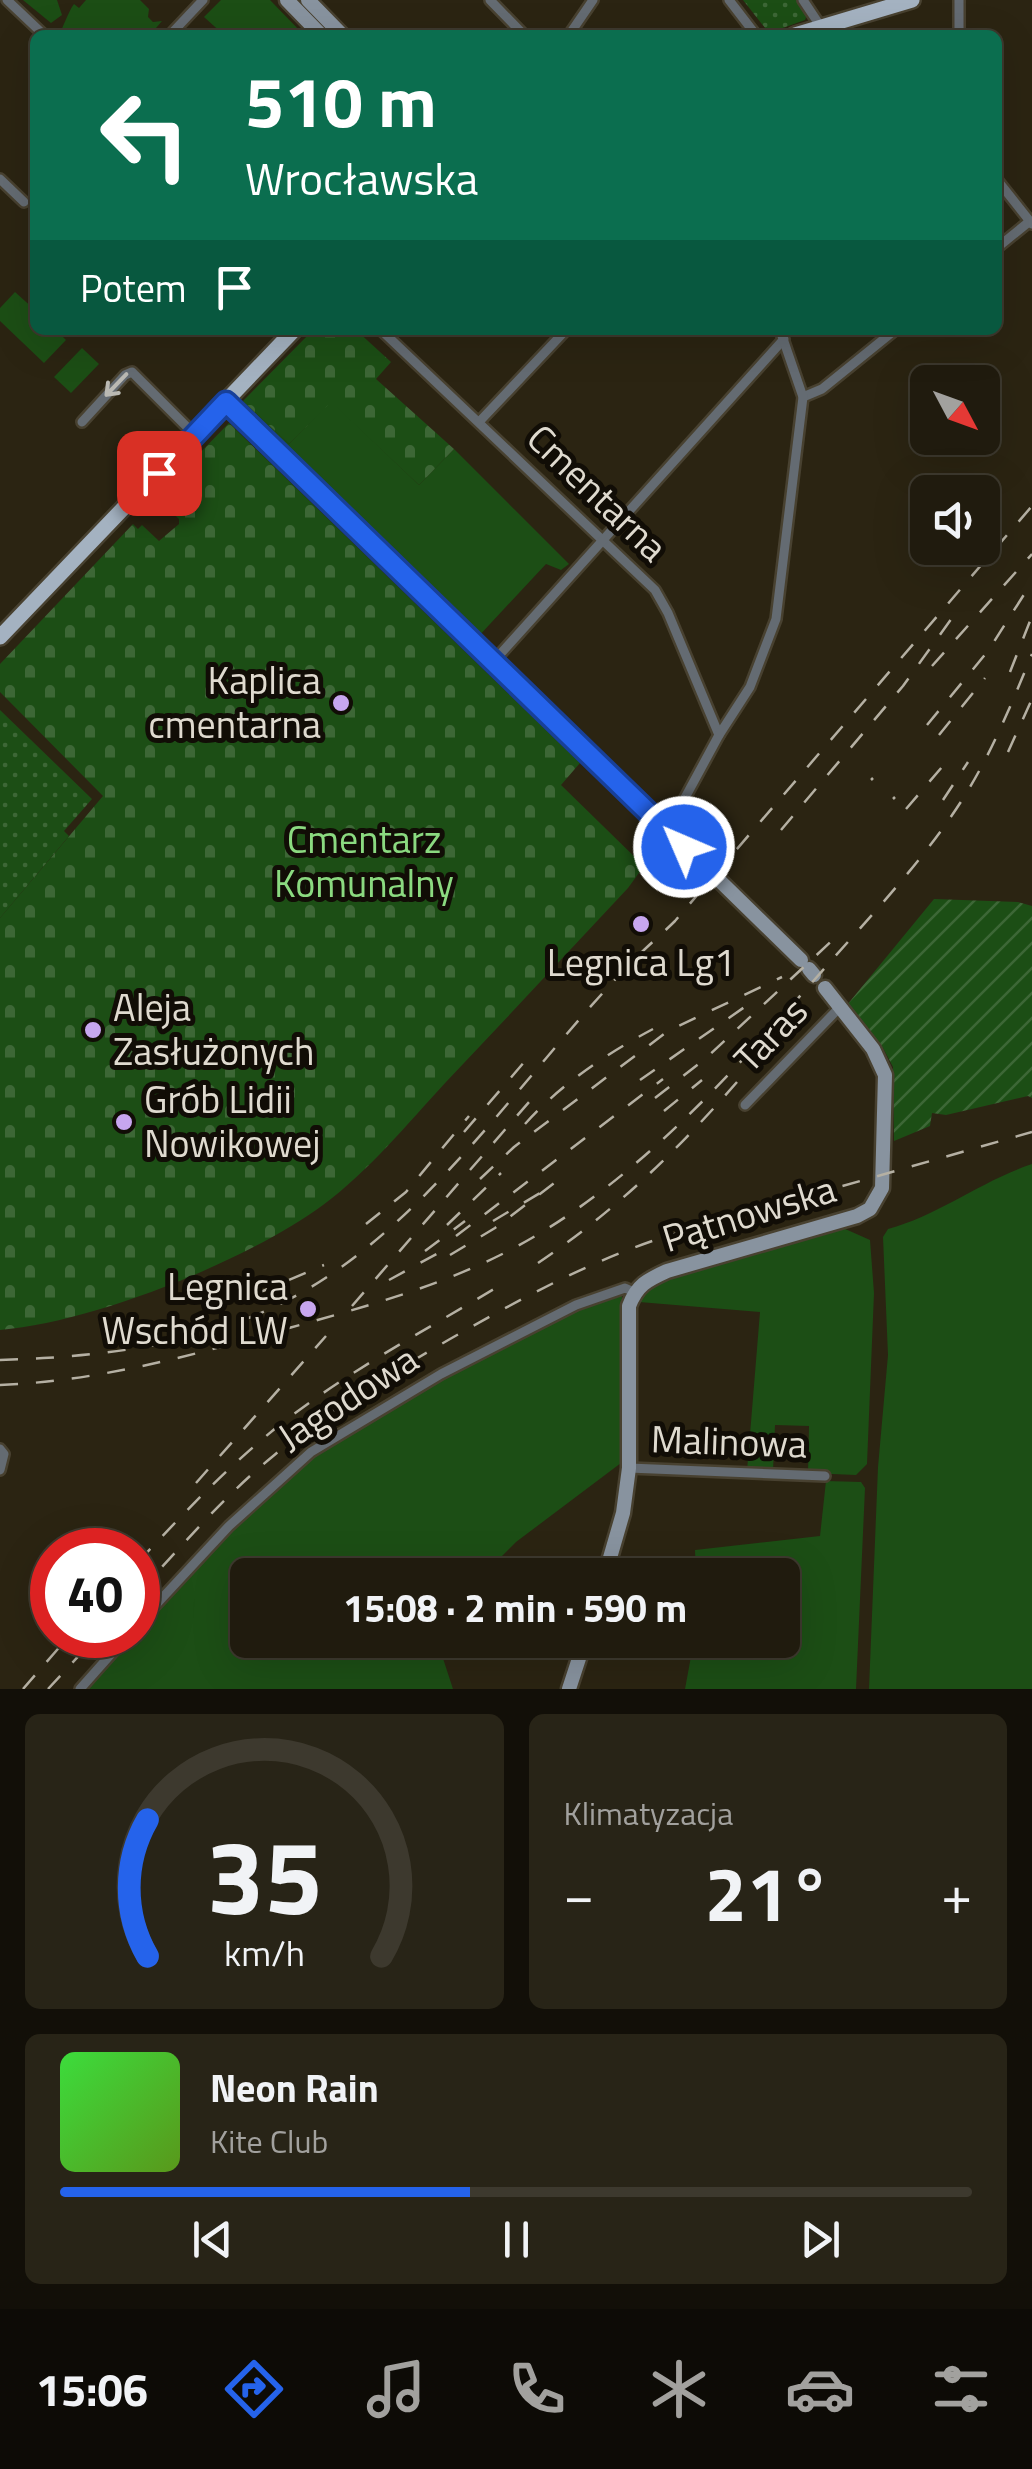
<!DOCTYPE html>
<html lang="pl">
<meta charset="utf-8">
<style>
:root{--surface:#201b0e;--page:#282417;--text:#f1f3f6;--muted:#a2a19e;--line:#3d392e;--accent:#2563eb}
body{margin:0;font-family:"Titillium Web",sans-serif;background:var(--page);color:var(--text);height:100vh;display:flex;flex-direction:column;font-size:38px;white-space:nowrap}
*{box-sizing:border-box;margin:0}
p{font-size:32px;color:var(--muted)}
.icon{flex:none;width:55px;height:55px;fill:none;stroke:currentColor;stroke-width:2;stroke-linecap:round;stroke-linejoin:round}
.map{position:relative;height:1689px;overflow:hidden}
.panel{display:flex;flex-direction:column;gap:25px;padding:25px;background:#120f08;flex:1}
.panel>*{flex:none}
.hud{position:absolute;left:30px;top:30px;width:972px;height:305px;border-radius:15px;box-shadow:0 10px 40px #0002,0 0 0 2px var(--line);background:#0b6e4f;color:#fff;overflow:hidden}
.needle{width:65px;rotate:131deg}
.buttons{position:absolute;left:910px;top:365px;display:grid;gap:20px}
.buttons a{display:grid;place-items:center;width:90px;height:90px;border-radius:15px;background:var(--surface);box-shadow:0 10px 40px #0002,0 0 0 2px var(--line);font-size:50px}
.speed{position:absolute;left:30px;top:1528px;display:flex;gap:20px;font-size:50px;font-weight:700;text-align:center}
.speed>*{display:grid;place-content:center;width:130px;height:130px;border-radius:50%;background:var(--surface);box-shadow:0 10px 40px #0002,0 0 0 2px var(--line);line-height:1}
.speed .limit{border:15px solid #d22;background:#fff;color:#111}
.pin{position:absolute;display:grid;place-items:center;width:85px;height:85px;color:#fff;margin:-42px;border-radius:20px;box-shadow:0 5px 15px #0006}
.me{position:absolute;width:110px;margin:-55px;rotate:315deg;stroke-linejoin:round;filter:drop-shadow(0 0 8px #0008)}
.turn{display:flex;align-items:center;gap:35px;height:210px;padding:0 50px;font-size:45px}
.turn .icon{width:130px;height:130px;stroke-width:2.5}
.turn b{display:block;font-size:70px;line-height:85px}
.then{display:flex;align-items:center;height:95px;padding:0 50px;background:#0003;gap:20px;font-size:38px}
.big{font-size:75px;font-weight:700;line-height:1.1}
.panel .widget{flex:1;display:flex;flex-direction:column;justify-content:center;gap:15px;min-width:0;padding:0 35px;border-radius:15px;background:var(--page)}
.panel .dial{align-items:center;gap:0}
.dial svg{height:260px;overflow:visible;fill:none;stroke:var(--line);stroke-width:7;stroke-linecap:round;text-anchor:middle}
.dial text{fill:var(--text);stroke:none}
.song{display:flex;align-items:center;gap:30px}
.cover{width:120px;height:120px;border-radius:15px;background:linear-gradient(135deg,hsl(120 70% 55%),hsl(90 70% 35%))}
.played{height:10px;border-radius:5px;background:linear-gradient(90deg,var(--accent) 45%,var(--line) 45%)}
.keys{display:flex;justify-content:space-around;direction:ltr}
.heat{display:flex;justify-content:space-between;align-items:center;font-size:55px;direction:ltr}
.panel .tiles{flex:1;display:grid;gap:25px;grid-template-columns:1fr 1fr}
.widget:last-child{grid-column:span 2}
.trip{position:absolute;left:230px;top:1558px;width:570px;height:100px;border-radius:15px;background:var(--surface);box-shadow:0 10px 40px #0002,0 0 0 2px var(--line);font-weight:700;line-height:100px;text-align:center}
.tab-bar{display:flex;height:160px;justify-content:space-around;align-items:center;background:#0d0b06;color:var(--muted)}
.tab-bar .icon{width:70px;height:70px}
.tab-bar .on{color:var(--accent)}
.tab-bar b{font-size:45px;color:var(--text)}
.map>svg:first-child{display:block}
.grass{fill:#1c4e15}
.cemetery{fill:url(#cemetery-stones)}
.park{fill:url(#park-dots)}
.garden{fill:url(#garden-furrows)}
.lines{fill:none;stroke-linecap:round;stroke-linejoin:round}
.secondary-tunnel{stroke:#463f2e;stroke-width:14;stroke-dasharray:14 7;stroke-linecap:butt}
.street-casing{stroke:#484130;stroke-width:14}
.secondary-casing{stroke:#484130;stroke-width:19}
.primary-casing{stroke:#484130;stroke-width:20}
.street{stroke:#646b72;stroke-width:9}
.secondary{stroke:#88939f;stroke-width:14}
.primary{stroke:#a4b2c1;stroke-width:15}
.rail{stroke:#b5b0a3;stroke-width:2.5;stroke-dasharray:18 18;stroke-linecap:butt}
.oneway{stroke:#bab9b3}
.route-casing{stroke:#184099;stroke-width:25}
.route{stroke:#2563eb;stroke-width:18}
.poi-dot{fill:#c7a6ef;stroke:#110d06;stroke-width:4}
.labels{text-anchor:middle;stroke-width:10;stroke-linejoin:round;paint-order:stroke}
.street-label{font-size:38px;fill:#dfdacf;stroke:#110d06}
.poi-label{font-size:38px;fill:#dfdacf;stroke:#110d06;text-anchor:end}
.park-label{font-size:38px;fill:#8bda80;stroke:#110d06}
</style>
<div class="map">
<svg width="1032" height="1689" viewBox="0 0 1032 1689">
<defs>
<pattern id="cemetery-stones" width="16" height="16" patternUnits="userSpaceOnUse" patternTransform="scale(2.5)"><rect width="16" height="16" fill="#1c4e15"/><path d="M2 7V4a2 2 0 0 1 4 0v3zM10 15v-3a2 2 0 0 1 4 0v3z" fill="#3d6736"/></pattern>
<pattern id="park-dots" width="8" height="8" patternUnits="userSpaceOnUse" patternTransform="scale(2.5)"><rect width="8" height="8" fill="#1c4e15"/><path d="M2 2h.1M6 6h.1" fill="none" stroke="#3d6736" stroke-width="1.8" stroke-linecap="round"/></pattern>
<pattern id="garden-furrows" width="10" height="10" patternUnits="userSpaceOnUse" patternTransform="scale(2.5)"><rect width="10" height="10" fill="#1c4e15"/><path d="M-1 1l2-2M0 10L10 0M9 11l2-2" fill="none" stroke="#3d6736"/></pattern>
</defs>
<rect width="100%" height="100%" fill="#2b2412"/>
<!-- grass -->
<g class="grass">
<path d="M 23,0 L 57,0 L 62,15 L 51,23 Z"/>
<path d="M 86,0 L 140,0 L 149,9 L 148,17 L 153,22 L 162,21 L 150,35 L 63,35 L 61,31 C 64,24 70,9 74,4 L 79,8 Z"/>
<path d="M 221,0 L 270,0 L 303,34 L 224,35 L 204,17 Z"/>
<path d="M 15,292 L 35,310 L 35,330 L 56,330 L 66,340 L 44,363 L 0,321 L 0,308 Z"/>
<path d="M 82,348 L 99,364 L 71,393 L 54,377 Z"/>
<path d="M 243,401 L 289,444 L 331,401 L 419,485 L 454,449 L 569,564 L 561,570 L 546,564 L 477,638 L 245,414 L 248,410 Z"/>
<path d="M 1032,1164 L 1032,1689 L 869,1689 L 878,1467 L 888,1355 L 883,1237 L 888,1229 C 939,1215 981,1181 1032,1164 Z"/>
<path d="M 843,1228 L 870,1240 L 874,1293 L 867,1464 L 856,1475 L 808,1473 L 809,1426 L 775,1425 L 773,1471 L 747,1471 L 760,1312 L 639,1302 L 641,1295 L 656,1282 Z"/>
<path d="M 622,1292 L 621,1463 L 516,1542 L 483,1575 L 248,1575 L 248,1640 L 437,1640 L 453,1689 L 85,1689 L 248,1513 L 313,1456 L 403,1400 L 568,1314 Z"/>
<path d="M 826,1481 L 861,1482 L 865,1488 L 856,1689 L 685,1689 L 694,1640 L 782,1640 L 782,1575 L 696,1575 L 695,1550 L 820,1536 Z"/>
</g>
<!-- cemetery -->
<g class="cemetery">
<path d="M 313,330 L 356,330 L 391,362 L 376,379 L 454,449 L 419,485 L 331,402 L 289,444 L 243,401 Z"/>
<path d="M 229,423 L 580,763 L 561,785 L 644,866 L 628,888 C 567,953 507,1018 446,1082 C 407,1124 369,1171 323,1205 C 247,1261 94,1322 0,1330 L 0,918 L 103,796 L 0,692 L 0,664 L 133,524 L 138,529 L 142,525 L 159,541 L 179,524 L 179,519 L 163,504 L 167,499 L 161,493 Z"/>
</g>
<!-- park -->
<g class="park">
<path d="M 743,0 L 800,0 L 808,12 L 805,20 L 769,33 Z"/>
<path d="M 0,710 L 92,799 L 64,831 L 69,836 L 0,918 Z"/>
</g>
<!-- garden -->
<path class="garden" d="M 934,899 L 1018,902 L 1032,906 L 1032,1098 L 1028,1096 L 946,1115 L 932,1113 L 930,1126 L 894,1141 L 893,1067 L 883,1048 L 847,1005 Z"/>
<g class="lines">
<!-- secondary-tunnel -->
<path class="secondary-tunnel" d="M 684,847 L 721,882"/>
<defs>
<g id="street">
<path d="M 7,0 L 44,35"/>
<path d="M 490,0 L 524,35"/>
<path d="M 729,0 L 756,35"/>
<path d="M 803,0 L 821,27"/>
<path d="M 170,35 L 203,0"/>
<path d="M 569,35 L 593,0"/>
<path d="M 959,35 L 959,0"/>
<path d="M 0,179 L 24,202"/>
<path d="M 998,181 L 1032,224"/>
<path d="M 998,247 L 1030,221"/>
<path d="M 381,330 L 655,590 L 668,613 L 719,735"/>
<path d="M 803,397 L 822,389 L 895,330"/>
<path d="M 82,422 L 125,375 L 132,372 L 195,435"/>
<path d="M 479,422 L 566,330"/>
<path d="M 494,661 L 784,339"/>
<path d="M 667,831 L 719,735 L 750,687 L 776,619 L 803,397 L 780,330"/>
<path d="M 745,1105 L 840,1007"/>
<path d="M 0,1449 L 4,1454 L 0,1470"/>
<path d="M 629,1468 L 825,1476"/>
<path d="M 138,1624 L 229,1526 L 311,1452 L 441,1374 L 576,1305 L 625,1288 L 634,1292"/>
<path d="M 80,1689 L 128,1635"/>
</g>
<g id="secondary">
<path d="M 287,0 L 321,35"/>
<path d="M 308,0 L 342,35"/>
<path d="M 226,402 L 684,847"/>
<path d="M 721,882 L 801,960"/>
<path d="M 809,969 L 814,975"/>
<path d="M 605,1575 L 623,1513 L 629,1468 L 629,1306 C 637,1285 647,1280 667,1271 L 857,1216 L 870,1209 L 882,1188 L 885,1075 L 873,1049 L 825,988"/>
<path d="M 569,1689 L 585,1640"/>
</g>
<g id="primary">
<path d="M 795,35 L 912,0"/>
<path d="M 0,637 L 294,330"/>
</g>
</defs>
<!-- street casing -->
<use href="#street" class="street-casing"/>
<!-- secondary casing -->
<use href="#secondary" class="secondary-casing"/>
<!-- primary casing -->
<use href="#primary" class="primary-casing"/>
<!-- street -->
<use href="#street" class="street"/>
<!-- secondary -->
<use href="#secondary" class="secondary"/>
<!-- primary -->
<use href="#primary" class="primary"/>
<!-- rail -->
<g class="rail">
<path d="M 932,666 L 1032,554"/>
<path d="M 1010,672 L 1032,616"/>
<path d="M 927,725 L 988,651 L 1032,582"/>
<path d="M 939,735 L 985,678"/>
<path d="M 1008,752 L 1032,699"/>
<path d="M 871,780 L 873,778"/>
<path d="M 893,799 L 895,797"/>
<path d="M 943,800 L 968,762"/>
<path d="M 906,809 L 948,760"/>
<path d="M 781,830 L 903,686 L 952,618"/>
<path d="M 640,1080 L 746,1006"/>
<path d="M 655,1098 L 705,1059 L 837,936"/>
<path d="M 664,1111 L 702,1080"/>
<path d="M 525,1124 C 561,1084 606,1054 653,1029"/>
<path d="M 464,1132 L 526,1060"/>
<path d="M 480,1179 L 514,1147 L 668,1031 L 782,977"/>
<path d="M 493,1221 L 545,1190"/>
<path d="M 366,1224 L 406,1192 L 469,1116"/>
<path d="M 447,1225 L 501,1173"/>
<path d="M 456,1236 L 663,1079"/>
<path d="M 425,1251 L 465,1221"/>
<path d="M 450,1255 L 495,1228 L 557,1181"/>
<path d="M 538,1263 C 614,1212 677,1151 737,1082"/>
<path d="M 389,1280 L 442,1251"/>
<path d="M 256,1294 L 324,1265"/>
<path d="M 352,1306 L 529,1102"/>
<path d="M 0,1360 C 96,1357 193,1347 280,1304 C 423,1234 522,1074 631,963 C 645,948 661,935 675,921 L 1032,506"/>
<path d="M 0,1385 C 100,1381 194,1355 289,1328 C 375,1304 460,1281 537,1235 C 651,1167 743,1061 830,962 C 877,909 926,857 964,797 C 992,752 1012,703 1032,654"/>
<path d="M 196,1483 L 326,1336"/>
<path d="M 138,1562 C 183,1514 229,1465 281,1424 C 347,1372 422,1332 494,1289"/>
<path d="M 138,1593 C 181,1547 223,1497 272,1457 C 327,1411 388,1375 450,1339 C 520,1299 588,1262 664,1237 L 1032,1132"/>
<path d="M 23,1689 L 70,1635"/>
<path d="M 48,1689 L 98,1635"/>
</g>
</g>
<!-- one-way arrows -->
<defs><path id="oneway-shaft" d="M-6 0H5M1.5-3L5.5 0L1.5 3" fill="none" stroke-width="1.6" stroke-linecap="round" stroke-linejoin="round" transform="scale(2.5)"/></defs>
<use class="oneway" href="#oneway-shaft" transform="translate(116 385) rotate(134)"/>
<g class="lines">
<defs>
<path id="route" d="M 159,473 L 226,402 L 684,847"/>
</defs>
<!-- route casing -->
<use href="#route" class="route-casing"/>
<!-- route -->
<use href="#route" class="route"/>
</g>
<!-- markers -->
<g class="poi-dot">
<circle cx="341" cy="703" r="10"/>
<circle cx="641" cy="924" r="10"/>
<circle cx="93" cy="1030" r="10"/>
<circle cx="124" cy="1122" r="10"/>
<circle cx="308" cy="1309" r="10"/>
</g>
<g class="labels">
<!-- street labels -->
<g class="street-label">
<text transform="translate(597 493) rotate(44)" y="13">Cmentarna</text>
<text transform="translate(771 1035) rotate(-46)" y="13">Taras</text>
<text transform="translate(749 1214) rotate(-17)" y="13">Pątnowska</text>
<text transform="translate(348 1398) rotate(-33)" y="13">Jagodowa</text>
<text transform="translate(729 1442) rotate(2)" y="13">Malinowa</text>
</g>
<!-- poi labels -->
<g class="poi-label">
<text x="321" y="694">Kaplica<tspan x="321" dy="44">cmentarna</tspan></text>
<text x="641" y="976" text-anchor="middle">Legnica Lg1</text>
<text x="113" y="1021" text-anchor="start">Aleja<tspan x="113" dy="44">Zasłużonych</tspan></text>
<text x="144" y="1113" text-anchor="start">Grób Lidii<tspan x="144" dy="44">Nowikowej</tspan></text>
<text x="288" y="1300">Legnica<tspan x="288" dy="44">Wschód LW</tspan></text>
</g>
<!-- park labels -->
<g class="park-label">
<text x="364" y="853">Cmentarz<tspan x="364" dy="44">Komunalny</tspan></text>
</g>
</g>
</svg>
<div class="buttons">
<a><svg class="needle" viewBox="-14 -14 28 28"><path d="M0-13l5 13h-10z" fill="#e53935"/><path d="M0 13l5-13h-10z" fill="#a2a19e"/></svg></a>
<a><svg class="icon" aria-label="sound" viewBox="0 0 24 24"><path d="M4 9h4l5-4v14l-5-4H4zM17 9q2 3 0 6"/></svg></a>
</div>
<div class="speed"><div class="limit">40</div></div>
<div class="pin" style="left:159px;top:473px;background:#d93025"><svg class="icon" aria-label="arrive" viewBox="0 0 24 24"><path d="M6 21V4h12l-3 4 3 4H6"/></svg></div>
<svg class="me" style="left:684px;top:847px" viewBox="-20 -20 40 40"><circle r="17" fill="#2563eb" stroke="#fff" stroke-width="3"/><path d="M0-11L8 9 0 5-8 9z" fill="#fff"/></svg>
<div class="trip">15:08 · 2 min · 590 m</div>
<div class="hud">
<div class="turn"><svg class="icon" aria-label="left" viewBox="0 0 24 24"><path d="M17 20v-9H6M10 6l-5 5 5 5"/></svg><div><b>510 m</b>Wrocławska</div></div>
<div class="then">Potem<svg class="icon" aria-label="arrive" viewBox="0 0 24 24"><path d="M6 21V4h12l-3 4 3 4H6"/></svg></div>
</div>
</div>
<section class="panel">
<div class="tiles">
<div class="widget dial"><svg viewBox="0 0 100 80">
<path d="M14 69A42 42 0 1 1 86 69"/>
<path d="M14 69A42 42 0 0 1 14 27" stroke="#2563eb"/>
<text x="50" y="56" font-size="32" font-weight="700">35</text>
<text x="50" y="72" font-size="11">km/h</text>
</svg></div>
<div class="widget"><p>Klimatyzacja</p>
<div class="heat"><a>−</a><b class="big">21°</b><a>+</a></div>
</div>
<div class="widget">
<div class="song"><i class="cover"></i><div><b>Neon Rain</b><p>Kite Club</p></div></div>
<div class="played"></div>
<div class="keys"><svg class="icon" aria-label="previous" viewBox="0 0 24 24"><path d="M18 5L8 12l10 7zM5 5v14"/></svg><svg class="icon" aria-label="pause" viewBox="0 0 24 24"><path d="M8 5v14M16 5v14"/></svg><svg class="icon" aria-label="next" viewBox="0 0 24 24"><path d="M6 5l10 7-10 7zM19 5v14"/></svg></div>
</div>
</div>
</section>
<nav class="tab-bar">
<b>15:06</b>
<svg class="icon on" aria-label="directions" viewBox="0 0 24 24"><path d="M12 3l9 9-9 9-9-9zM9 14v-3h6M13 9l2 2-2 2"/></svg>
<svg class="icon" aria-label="music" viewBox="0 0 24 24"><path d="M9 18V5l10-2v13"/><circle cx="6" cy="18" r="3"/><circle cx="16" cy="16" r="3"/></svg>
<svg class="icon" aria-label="phone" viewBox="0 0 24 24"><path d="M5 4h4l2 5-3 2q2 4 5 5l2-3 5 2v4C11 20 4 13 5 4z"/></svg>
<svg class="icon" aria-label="climate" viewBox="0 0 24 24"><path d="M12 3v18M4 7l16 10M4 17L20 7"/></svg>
<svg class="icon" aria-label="car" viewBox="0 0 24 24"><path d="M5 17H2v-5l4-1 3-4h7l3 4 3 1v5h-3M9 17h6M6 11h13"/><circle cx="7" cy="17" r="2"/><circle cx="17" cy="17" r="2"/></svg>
<svg class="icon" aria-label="filters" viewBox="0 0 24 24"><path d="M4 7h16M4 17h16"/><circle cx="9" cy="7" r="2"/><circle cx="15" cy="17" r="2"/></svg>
</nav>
